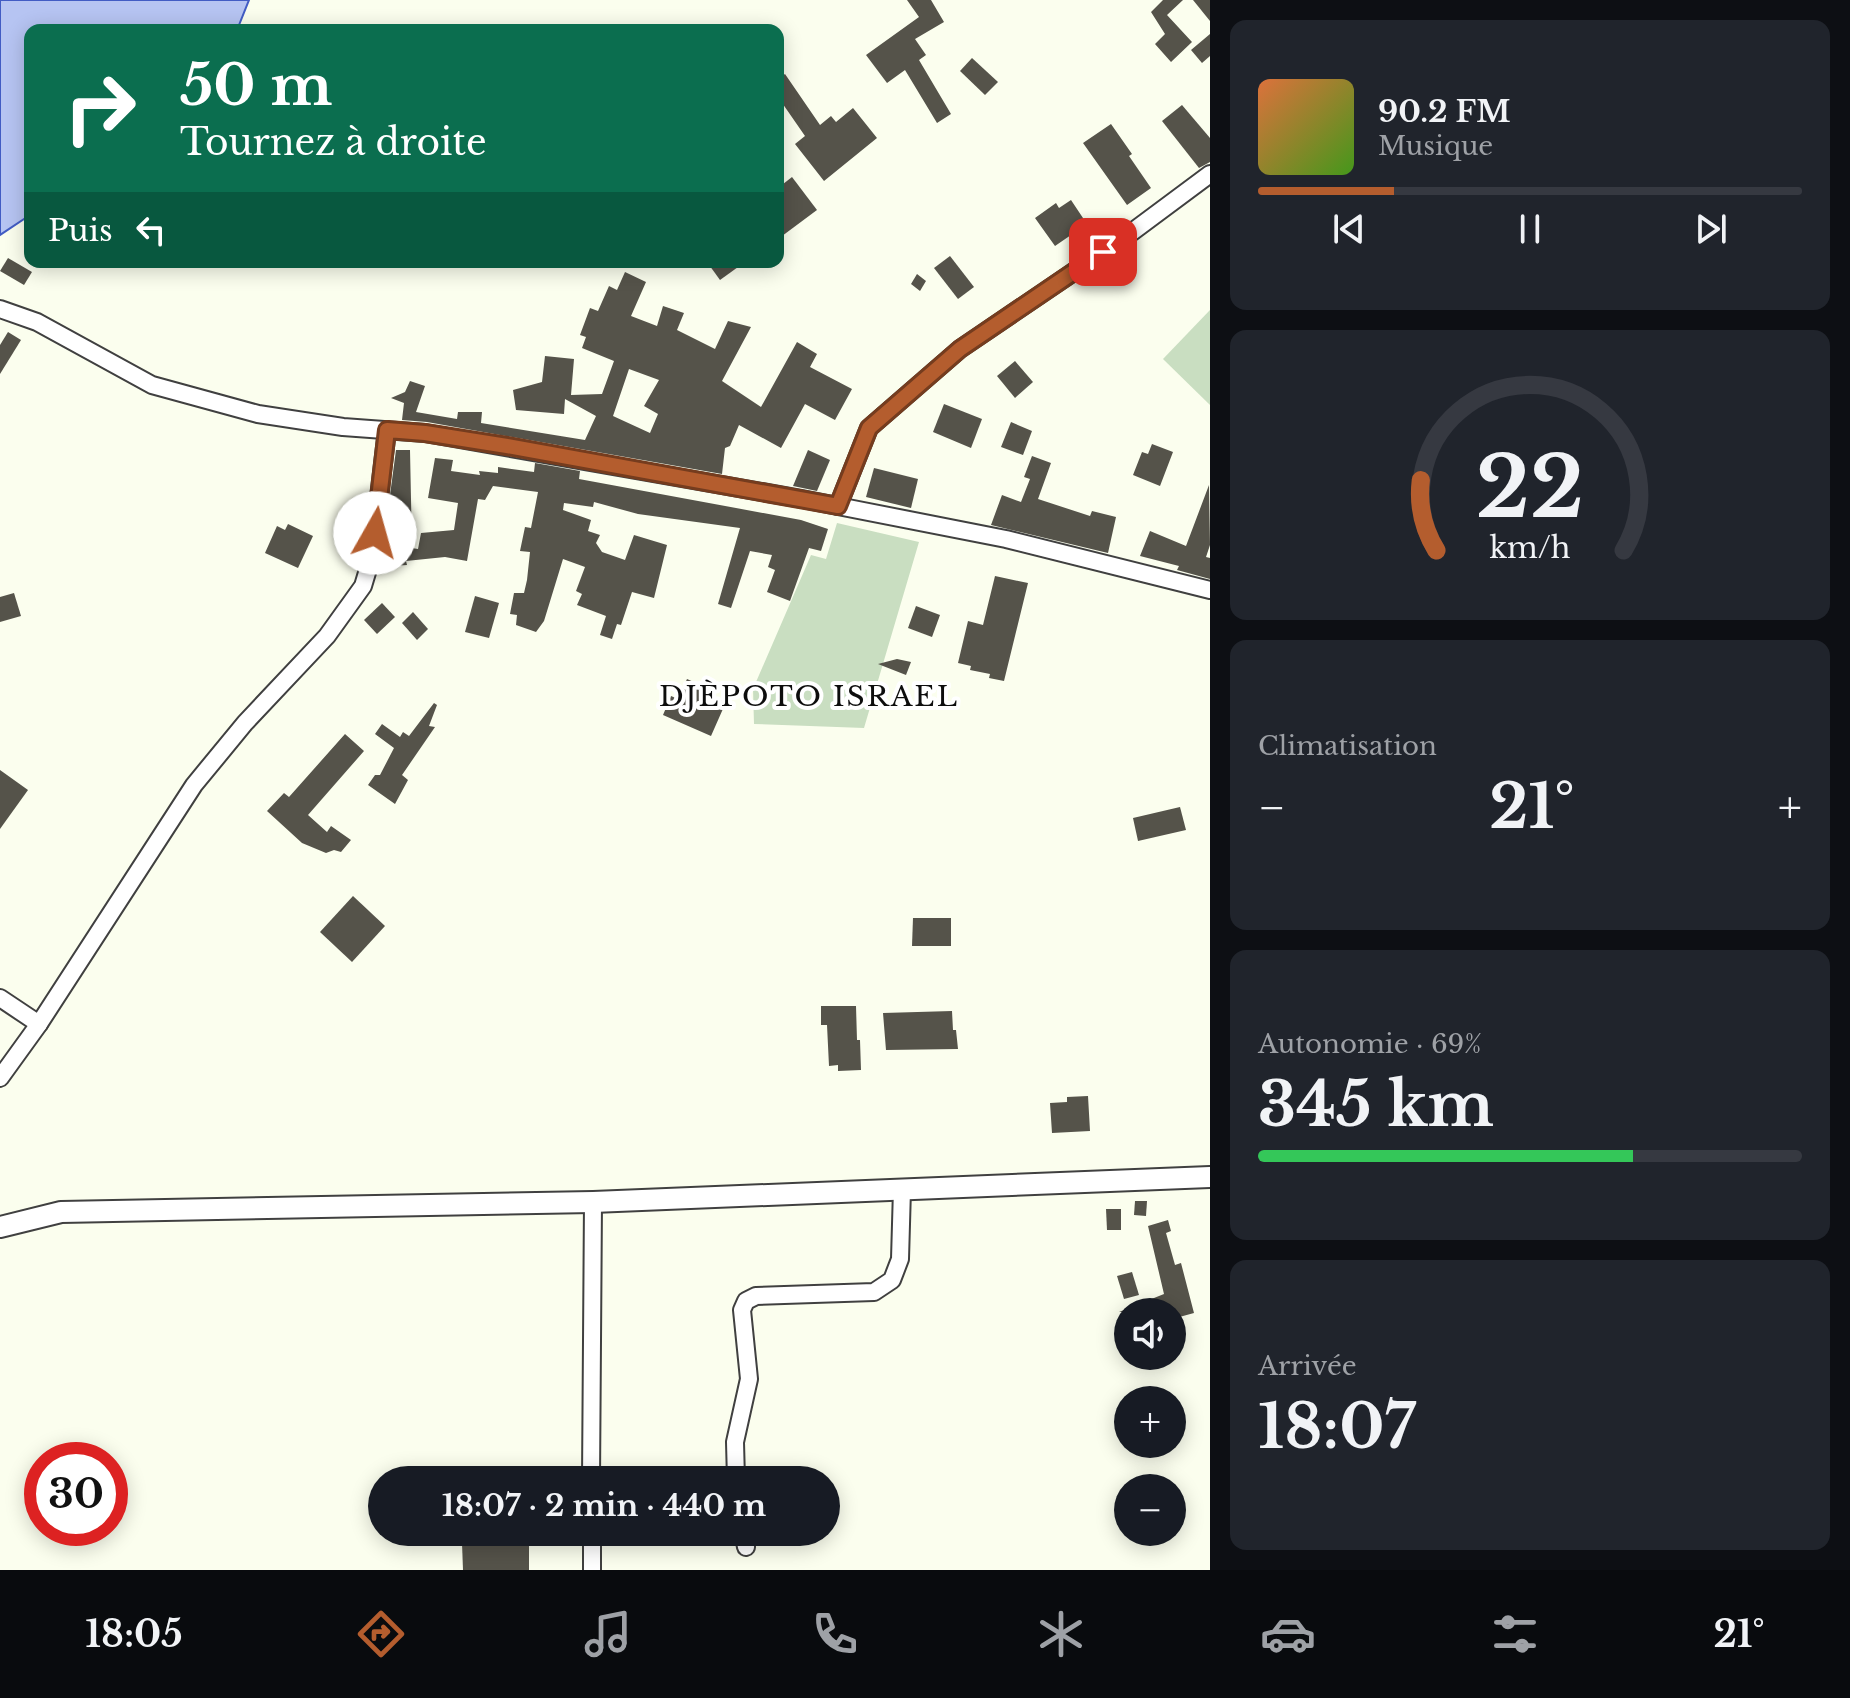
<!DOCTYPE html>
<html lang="fr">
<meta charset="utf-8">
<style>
:root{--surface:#171b24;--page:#20242c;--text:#f1f3f6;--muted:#9ea1a6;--line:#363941;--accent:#b45d2e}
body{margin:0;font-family:"Libre Baskerville",serif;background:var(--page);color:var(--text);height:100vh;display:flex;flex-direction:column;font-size:30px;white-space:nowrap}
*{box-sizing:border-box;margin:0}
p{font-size:26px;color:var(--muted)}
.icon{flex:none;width:44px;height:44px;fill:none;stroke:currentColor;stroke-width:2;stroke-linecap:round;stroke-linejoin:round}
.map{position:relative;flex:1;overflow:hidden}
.drawer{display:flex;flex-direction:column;gap:20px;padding:20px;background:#0d0f14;width:640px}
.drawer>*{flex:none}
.guide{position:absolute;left:24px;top:24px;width:760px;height:244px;border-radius:16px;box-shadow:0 4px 20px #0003;background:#0b6e4f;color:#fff;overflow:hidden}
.buttons{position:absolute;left:1114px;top:1298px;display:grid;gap:16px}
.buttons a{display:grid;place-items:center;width:72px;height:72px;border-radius:50%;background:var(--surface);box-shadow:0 4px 20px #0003;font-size:40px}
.speed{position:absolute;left:24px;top:1442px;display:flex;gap:16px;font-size:40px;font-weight:700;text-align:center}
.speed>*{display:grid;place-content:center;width:104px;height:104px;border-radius:50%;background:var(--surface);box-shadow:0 4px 20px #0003;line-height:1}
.speed .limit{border:12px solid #d22;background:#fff;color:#111}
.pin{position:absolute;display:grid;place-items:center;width:68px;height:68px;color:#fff;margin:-34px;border-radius:16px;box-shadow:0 4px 12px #0006}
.me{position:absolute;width:88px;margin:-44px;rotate:7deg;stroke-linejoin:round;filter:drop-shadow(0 0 6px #0008)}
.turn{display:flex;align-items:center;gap:28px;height:168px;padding:0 24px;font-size:36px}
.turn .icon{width:104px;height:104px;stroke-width:2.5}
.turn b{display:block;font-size:56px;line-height:68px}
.then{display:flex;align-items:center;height:76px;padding:0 24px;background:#0003;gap:16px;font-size:30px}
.big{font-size:60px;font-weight:800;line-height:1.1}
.drawer .widget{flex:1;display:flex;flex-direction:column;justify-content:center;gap:12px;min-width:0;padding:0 28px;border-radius:16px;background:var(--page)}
.drawer .dial{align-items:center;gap:0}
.dial svg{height:208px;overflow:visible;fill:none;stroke:var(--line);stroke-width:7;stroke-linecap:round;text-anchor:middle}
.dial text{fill:var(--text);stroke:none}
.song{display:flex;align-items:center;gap:24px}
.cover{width:96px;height:96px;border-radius:12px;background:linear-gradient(135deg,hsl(20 70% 55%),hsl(100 70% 35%))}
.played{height:8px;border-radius:4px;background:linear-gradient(90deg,var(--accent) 25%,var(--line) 25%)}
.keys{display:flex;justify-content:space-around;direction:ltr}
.heat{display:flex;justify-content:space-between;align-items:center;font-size:44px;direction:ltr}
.charge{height:12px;border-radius:6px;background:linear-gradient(90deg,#34c759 69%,var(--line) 0)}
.trip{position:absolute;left:368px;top:1466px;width:472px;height:80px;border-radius:40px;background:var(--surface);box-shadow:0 4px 20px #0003;font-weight:800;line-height:80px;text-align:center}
.menu{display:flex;height:128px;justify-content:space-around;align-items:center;background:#090b0e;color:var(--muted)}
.menu .icon{width:56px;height:56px}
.menu .active{color:var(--accent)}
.menu b{font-size:36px;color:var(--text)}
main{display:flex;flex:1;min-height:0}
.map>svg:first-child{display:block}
.cemetery{fill:#c9dec1}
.water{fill:#b6c4f2;stroke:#425cc4;stroke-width:2}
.building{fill:#55534a;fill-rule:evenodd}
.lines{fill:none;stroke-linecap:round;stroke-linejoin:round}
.minor-casing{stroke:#404040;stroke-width:20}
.tertiary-casing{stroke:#404040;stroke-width:24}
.minor{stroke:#fff;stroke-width:16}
.tertiary{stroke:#fff;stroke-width:20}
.route-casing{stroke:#753c1e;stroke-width:20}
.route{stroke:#b45d2e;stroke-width:14}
.labels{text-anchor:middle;stroke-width:8;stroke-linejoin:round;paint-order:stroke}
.neighbourhood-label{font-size:28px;letter-spacing:2px;fill:#0d0d0d;stroke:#fff}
</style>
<main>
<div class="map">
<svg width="1210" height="1570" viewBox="0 0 1210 1570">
<rect width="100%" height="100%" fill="#fbfeee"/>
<!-- cemetery -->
<g class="cemetery">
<path d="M 1210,310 L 1210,405 L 1163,359 Z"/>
<path d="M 837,523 L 919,542 L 864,728 L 754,724 L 753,689 L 811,555 L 826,559 Z"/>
</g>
<!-- water -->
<path class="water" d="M 0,0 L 249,0 L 237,30 L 30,30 L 30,215 L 0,235 Z"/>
<!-- building -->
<g class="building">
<path d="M 907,0 L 931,0 L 944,22 L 915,39 L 926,55 L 919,60 L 951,114 L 937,123 L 905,70 L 887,83 L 866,55 L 919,17 Z"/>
<path d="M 1163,0 L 1183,0 L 1167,15 L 1192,42 L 1171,62 L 1155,44 L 1165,34 L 1151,12 Z"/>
<path d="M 1193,0 L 1210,0 L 1210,21 Z"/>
<path d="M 1210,34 L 1210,56 L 1202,63 L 1191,50 Z"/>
<path d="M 972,58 L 998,82 L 985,95 L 960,71 Z"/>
<path d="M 785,74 L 820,125 L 831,116 L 836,122 L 853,108 L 877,138 L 824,181 L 795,144 L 805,136 L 778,97 L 778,79 Z"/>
<path d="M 1182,105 L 1210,138 L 1210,162 L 1199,168 L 1162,121 Z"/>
<path d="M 1111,124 L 1132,154 L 1129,156 L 1151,188 L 1127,205 L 1083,143 Z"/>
<path d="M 792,177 L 817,210 L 778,239 L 778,188 Z"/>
<path d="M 1071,200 L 1087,224 L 1055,246 L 1035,218 L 1056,203 L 1059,208 Z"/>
<path d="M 950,256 L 974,287 L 958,299 L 934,268 Z"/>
<path d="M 8,258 L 32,272 L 24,285 L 0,271 Z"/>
<path d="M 707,262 L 745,262 L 720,280 Z"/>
<path d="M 625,272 L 646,282 L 631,316 L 657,326 L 663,306 L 684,313 L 677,330 L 715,349 L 728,321 L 751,327 L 722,381 L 761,407 L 797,342 L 817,354 L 810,367 L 852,389 L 835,420 L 805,404 L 781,448 L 739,425 L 730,446 L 725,448 L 722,474 L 427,422 L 402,420 L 404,403 L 391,398 L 405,392 L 410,381 L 425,386 L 416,412 L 457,419 L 458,412 L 482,412 L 481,423 L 585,440 L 596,416 L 565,399 L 564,414 L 516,410 L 513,390 L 542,382 L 545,356 L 574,359 L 571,395 L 602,394 L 614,361 L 582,348 L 586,337 L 580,335 L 590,308 L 598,311 L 609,286 L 617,290 ZM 629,369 L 659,380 L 644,406 L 658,414 L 650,433 L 613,416 Z"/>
<path d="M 917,274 L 926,281 L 920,291 L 911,284 Z"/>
<path d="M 8,332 L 21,340 L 0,374 L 0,345 Z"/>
<path d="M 1015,361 L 1033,382 L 1015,398 L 997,376 Z"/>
<path d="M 944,404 L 982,419 L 971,448 L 933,432 Z"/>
<path d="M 1011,422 L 1032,431 L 1023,455 L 1001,447 Z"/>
<path d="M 1152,444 L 1173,452 L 1160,486 L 1133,475 L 1142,452 L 1148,454 Z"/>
<path d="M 396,450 L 410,450 L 412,548 L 418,549 L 421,533 L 454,530 L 458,503 L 428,498 L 435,458 L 453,460 L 451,471 L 480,475 L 479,471 L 498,473 L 498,467 L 534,472 L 535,463 L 580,471 L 579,479 L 801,520 L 828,529 L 821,551 L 809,548 L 790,601 L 767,592 L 775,570 L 768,567 L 772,555 L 750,551 L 731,608 L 718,604 L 740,528 L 638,514 L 594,502 L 593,507 L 564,503 L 563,510 L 591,520 L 588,531 L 600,535 L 596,543 L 602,552 L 625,560 L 634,535 L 667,545 L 654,598 L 632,592 L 621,625 L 617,624 L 612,639 L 600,635 L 606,616 L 577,605 L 582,594 L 576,591 L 585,567 L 563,559 L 544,621 L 536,632 L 516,625 L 517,615 L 510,614 L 514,593 L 524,593 L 527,580 L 530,552 L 520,551 L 525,527 L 531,528 L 538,492 L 493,486 L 485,500 L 478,499 L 467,561 L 445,557 L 406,561 L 407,565 L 392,566 L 388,510 Z"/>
<path d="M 808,450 L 830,460 L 817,491 L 793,486 Z"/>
<path d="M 1032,456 L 1051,463 L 1038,499 L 1090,516 L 1092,511 L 1116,517 L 1108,553 L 991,525 L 1002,495 L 1021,502 L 1030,479 L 1024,477 Z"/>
<path d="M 874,468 L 918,479 L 911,508 L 866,497 Z"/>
<path d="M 1209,485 L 1210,545 L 1206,557 L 1210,558 L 1210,579 L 1177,570 L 1179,566 L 1140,556 L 1150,531 L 1186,546 Z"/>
<path d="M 288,524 L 313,536 L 298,568 L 265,553 L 277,526 L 285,530 Z"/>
<path d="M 995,576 L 1028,583 L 1004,681 L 989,678 L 990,674 L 970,670 L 971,666 L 958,663 L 968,621 L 983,625 Z"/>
<path d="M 14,593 L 21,616 L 0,622 L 0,597 Z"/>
<path d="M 475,596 L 499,603 L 489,638 L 465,632 Z"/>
<path d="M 382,603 L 395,617 L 377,634 L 364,620 Z"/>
<path d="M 916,606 L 940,615 L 932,637 L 908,628 Z"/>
<path d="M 413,612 L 428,629 L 417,640 L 402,623 Z"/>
<path d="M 897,659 L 911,662 L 906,675 L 878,664 Z"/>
<path d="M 687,679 L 707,688 L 705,693 L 726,702 L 711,736 L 663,715 L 671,696 L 678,699 Z"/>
<path d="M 434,703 L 437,705 L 429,726 L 435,727 L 402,775 L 408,780 L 395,804 L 368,785 L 375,775 L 380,775 L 394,748 L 375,734 L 382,724 L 400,737 L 403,732 L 409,736 Z"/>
<path d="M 345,734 L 364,751 L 308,815 L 327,832 L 331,826 L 351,840 L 341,852 L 334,850 L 326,853 L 302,843 L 267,811 L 284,793 L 289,797 Z"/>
<path d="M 0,770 L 28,790 L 0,829 Z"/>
<path d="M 1180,807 L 1186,830 L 1138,841 L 1133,818 Z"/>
<path d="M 353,896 L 385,926 L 352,962 L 320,932 Z"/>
<path d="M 913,918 L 951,918 L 951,946 L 912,946 Z"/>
<path d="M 821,1006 L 856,1006 L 857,1040 L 860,1040 L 861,1070 L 838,1071 L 838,1065 L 829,1066 L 827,1025 L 821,1025 Z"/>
<path d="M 952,1011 L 953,1030 L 956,1030 L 958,1049 L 886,1050 L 883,1013 Z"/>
<path d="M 1088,1096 L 1090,1131 L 1052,1133 L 1050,1103 L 1067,1102 L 1067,1097 Z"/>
<path d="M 1135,1201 L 1147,1201 L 1146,1216 L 1134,1215 Z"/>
<path d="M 1106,1209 L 1121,1209 L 1121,1230 L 1107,1230 Z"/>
<path d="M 1168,1220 L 1171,1231 L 1166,1233 L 1175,1265 L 1181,1263 L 1194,1313 L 1172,1319 L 1172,1312 L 1119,1312 L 1164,1294 L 1148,1226 Z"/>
<path d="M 1132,1272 L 1139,1295 L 1124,1299 L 1117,1276 Z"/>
<path d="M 529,1541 L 529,1570 L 463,1570 L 462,1543 Z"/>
</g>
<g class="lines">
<defs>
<g id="minor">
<path d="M 0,309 L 37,322 L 152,385 L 258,414 L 343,427 L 425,433 L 802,499 L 1006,539 L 1210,590"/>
<path d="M 838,506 L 869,428 L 960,349 L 1128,235 L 1210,174"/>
<path d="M 0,998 L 39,1024"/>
<path d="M 0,1078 L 39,1024 L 194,785 L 245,723 L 327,636 L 363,586 L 372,556 L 387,430"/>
<path d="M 591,1480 L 593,1202"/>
<path d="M 736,1480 L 735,1442 L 749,1379 L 742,1310 L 746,1301 L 756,1296 L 874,1292 L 892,1280 L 900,1259 L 902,1189"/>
<path d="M 592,1532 L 592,1570"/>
<path d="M 743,1532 L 746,1547"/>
</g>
<path id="tertiary" d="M 0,1227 L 61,1212 L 593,1202 L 1210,1177"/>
</defs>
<!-- minor casing -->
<use href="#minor" class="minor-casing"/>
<!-- tertiary casing -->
<use href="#tertiary" class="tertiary-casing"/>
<!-- minor -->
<use href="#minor" class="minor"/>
<!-- tertiary -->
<use href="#tertiary" class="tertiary"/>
</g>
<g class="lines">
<defs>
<path id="route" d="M 375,533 L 387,430 L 425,433 L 507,446 L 838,506 L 869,428 L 960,349 L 1103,252"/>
</defs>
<!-- route casing -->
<use href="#route" class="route-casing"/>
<!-- route -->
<use href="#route" class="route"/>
</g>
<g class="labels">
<!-- neighbourhood labels -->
<g class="neighbourhood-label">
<text x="809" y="706">DJÈPOTO ISRAEL</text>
</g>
</g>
</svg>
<div class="buttons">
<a><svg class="icon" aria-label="sound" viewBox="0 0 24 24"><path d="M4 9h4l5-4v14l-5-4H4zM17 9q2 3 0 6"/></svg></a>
<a>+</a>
<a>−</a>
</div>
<div class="speed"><div class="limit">30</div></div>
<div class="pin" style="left:1103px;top:252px;background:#d93025"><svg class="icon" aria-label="arrive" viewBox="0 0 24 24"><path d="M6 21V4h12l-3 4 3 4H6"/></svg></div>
<svg class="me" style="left:375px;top:533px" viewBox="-20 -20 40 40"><circle r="19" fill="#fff"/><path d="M0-13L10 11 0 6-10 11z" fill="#b45d2e"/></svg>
<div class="trip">18:07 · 2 min · 440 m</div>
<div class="guide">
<div class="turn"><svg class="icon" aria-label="right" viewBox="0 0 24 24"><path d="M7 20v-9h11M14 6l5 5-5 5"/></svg><div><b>50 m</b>Tournez à droite</div></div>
<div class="then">Puis<svg class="icon" aria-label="left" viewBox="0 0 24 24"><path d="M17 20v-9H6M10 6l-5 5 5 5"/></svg></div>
</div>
</div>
<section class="drawer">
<div class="widget">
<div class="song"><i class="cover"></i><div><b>90.2 FM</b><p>Musique</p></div></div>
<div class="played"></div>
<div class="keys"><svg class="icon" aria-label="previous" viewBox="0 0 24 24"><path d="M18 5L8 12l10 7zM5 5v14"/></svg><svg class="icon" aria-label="pause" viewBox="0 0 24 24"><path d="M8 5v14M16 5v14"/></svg><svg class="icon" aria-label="next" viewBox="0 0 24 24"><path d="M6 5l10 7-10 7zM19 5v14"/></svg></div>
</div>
<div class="widget dial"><svg viewBox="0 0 100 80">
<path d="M14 69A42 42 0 1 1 86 69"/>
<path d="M14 69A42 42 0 0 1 8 42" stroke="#b45d2e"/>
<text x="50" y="56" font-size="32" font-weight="700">22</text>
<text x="50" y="72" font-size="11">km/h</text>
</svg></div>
<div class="widget"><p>Climatisation</p>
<div class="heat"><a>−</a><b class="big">21°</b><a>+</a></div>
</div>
<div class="widget"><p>Autonomie · 69%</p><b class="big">345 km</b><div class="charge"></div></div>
<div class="widget"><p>Arrivée</p><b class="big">18:07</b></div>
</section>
</main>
<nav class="menu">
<b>18:05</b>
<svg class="icon active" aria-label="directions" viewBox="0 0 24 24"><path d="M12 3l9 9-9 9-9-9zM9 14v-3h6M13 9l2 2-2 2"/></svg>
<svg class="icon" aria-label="music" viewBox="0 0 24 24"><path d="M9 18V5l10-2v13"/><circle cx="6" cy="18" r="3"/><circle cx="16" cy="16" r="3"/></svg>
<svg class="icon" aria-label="phone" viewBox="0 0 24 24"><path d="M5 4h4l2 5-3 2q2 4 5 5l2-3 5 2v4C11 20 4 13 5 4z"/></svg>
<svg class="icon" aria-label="climate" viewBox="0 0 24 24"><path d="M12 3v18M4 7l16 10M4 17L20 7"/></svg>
<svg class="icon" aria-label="car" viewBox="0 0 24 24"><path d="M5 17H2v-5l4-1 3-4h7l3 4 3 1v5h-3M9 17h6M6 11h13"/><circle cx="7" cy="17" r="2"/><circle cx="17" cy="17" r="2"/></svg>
<svg class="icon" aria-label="filters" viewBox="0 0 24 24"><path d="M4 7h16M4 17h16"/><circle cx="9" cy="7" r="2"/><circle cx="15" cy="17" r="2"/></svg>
<b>21°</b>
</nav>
